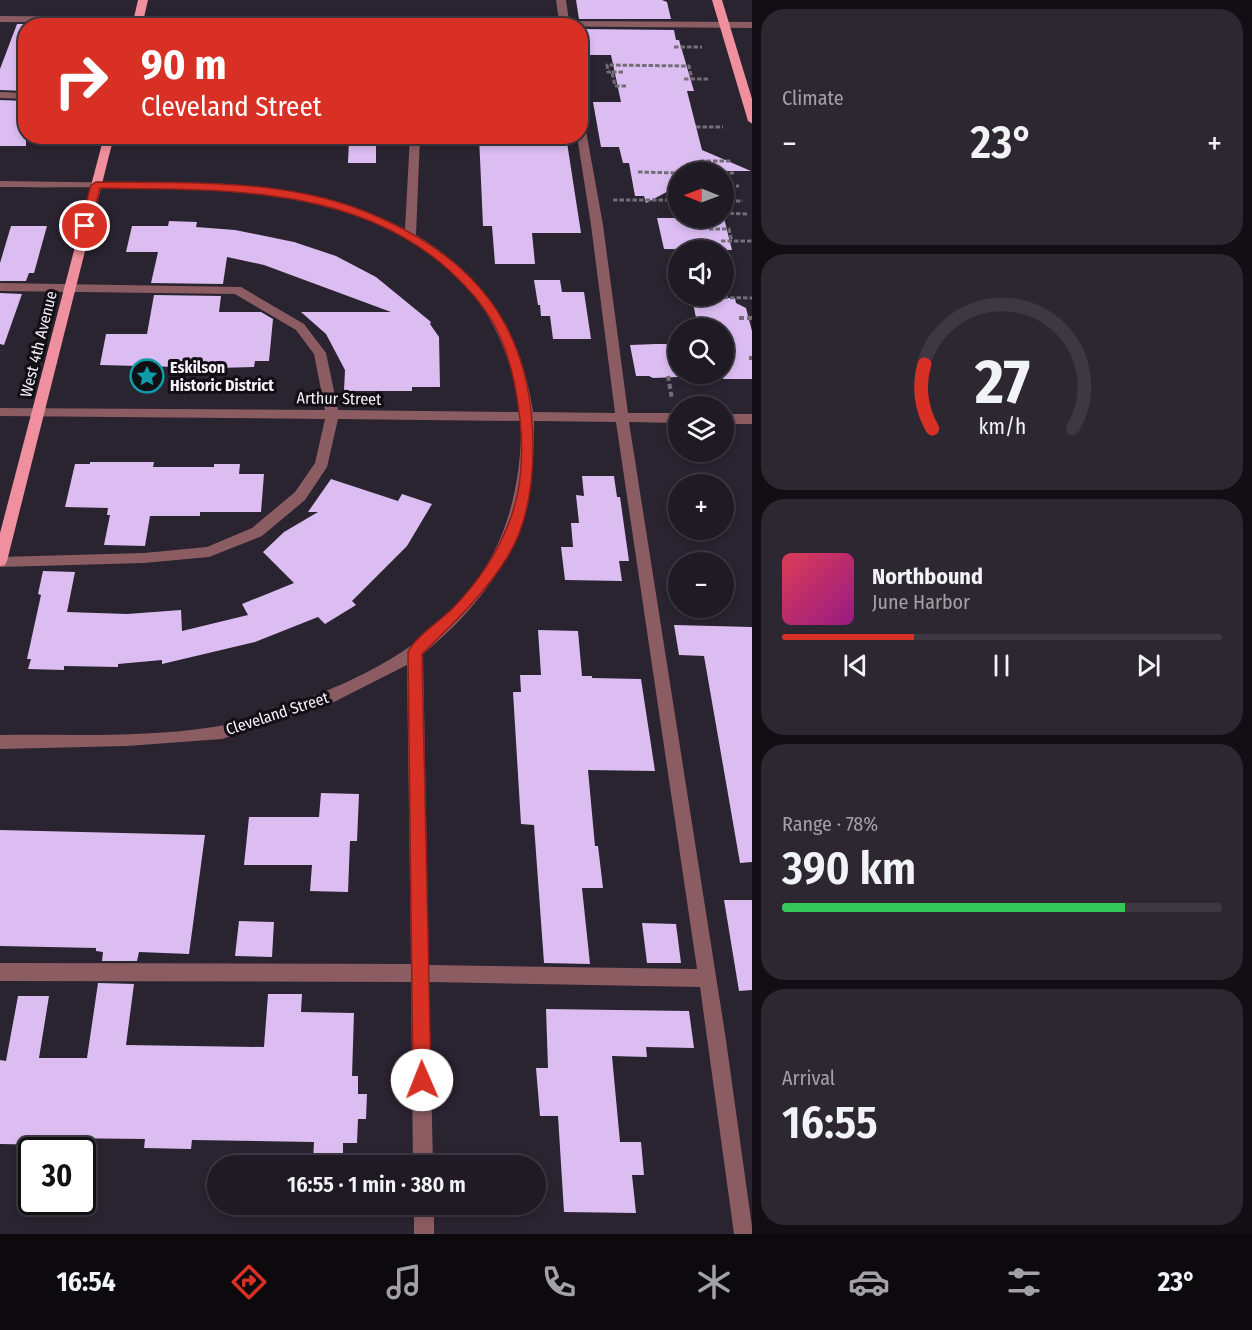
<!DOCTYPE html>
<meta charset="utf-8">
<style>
:root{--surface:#201a24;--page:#2d2731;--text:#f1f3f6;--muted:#a2a1a6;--line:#3d3841;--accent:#d93025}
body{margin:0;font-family:"Fira Sans Condensed",sans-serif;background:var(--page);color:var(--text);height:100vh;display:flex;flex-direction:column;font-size:22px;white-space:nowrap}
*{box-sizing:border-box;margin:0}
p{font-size:20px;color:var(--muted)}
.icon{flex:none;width:33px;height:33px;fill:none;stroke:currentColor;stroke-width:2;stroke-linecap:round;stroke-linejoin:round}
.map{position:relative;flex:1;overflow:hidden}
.details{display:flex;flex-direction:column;gap:9px;padding:9px;background:#120e14;width:500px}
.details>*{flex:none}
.hud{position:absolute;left:18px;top:18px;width:570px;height:126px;border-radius:24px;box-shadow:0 3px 9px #0003,0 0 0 2px var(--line);background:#d93025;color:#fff;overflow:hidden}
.needle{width:39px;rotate:271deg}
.tools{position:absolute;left:668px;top:162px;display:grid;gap:12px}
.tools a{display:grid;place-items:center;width:66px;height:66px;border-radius:50%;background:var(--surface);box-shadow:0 3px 9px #0003,0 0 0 2px var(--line);font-size:30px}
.speed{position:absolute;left:18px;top:1137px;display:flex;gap:12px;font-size:30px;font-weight:700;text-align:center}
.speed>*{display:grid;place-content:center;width:78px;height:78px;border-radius:50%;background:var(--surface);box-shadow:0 3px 9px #0003,0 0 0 2px var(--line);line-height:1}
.speed .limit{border:3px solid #111;border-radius:9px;background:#fff;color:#111}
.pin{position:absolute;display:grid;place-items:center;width:51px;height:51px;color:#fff;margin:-26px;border:3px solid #fff;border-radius:50%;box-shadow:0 2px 6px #0007}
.me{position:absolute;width:66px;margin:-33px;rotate:359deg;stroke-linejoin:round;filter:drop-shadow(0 0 4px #0008)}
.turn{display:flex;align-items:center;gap:21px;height:126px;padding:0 24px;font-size:27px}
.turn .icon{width:78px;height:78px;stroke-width:2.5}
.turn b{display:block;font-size:42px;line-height:51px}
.big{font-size:45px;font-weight:600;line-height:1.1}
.details .widget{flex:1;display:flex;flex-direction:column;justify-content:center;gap:9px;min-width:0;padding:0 21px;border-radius:24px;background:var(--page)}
.details .dial{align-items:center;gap:0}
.dial svg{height:156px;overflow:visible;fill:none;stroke:var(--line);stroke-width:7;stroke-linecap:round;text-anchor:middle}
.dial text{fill:var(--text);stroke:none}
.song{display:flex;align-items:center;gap:18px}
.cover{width:72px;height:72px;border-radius:9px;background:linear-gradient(135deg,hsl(350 70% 55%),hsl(310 70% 35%))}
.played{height:6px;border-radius:3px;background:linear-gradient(90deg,var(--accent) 30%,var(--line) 30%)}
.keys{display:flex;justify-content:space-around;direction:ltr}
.heat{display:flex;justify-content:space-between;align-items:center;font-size:33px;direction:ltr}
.charge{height:9px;border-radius:4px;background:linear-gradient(90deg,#34c759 78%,var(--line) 0)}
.trip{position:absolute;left:207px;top:1155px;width:339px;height:60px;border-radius:30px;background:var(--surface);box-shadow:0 3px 9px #0003,0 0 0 2px var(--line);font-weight:600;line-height:60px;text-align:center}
.tabs{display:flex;height:96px;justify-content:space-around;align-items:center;background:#0d0a0e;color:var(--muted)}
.tabs .icon{width:42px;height:42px}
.tabs .active{color:var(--accent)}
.tabs b{font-size:27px;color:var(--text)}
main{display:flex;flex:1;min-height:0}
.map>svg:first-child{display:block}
.building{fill:#dbbdf1}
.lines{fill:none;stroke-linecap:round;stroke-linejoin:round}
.path-far1{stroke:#736d78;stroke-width:3;stroke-dasharray:4.5 2;stroke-linecap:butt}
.path{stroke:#736d78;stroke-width:4;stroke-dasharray:5 3;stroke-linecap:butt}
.minor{fill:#8b5c62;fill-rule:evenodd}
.major{fill:#f08f9d;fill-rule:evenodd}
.route{fill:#d93025;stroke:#8d1f18;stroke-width:1.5}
.labels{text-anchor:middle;stroke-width:6;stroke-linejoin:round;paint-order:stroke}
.street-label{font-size:16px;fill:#f6f1fa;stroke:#110e14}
.poi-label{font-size:16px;font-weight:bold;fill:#f6f1fa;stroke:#110e14;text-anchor:start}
</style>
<main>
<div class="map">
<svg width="753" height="1234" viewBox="0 0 753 1234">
<rect width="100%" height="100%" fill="#2a2330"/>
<!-- building -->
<g class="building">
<path d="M 576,0 L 662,0 L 667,2 L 671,19 L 579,19 Z"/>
<path d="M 17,24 L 26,24 L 26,91 L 0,90 L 0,69 Z"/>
<path d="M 581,29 L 674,30 L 676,40 L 679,40 L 694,91 L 687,91 L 702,150 L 751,171 L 678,171 L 678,186 L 646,203 L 644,196 L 635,196 L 629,163 L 623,163 L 619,147 L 601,147 L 593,102 L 621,102 L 611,55 L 586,55 Z"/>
<path d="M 0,100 L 26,101 L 26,146 L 0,146 Z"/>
<path d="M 479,136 L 566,136 L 581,233 L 532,233 L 535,264 L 495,264 L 492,226 L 483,226 Z"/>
<path d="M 349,140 L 376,140 L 376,163 L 348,163 Z"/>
<path d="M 657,218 L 724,218 L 732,250 L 664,249 Z"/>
<path d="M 169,221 L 197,222 L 196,227 L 235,230 L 294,242 L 336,256 L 376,277 L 431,322 L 430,324 L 439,337 L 440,387 L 412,387 L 412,391 L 344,391 L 345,370 L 326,334 L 301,312 L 391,312 L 264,265 L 227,257 L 223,284 L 151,283 L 158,252 L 126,252 L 132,226 L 168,226 Z"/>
<path d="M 11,226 L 47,226 L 34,273 L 29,273 L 26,281 L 0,281 L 0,263 Z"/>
<path d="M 534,280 L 560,280 L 562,292 L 584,292 L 591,339 L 553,339 L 550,316 L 541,316 L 540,305 L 538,305 Z"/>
<path d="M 0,293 L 22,294 L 4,345 L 0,344 Z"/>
<path d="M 154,295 L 221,296 L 219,312 L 261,312 L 273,319 L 269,361 L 255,361 L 254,367 L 217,368 L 100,365 L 106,334 L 147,334 Z"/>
<path d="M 692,298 L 735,298 L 736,303 L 746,308 L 753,335 L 753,379 L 723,379 L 723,328 L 698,328 Z"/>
<path d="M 656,344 L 678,344 L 678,377 L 653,378 L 649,376 L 636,376 L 630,345 Z"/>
<path d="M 90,462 L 154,462 L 153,467 L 214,467 L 214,464 L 240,464 L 239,474 L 264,474 L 261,512 L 200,512 L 200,516 L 150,516 L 145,546 L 104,545 L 110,515 L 107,515 L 108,508 L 65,507 L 75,464 L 90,464 Z"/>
<path d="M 582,476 L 614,476 L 617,497 L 620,497 L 629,561 L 619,561 L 622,581 L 565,580 L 561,547 L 573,547 L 571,523 L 579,523 L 576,495 L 584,496 Z"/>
<path d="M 331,479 L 398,501 L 402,494 L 432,504 L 407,546 L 352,601 L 356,605 L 325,624 L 318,617 L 255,642 L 162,664 L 162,660 L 118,664 L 118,667 L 64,666 L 64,670 L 28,669 L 31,659 L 27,659 L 41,595 L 38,594 L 43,571 L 75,572 L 67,612 L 127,614 L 181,610 L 182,631 L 248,615 L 242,604 L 294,583 L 263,552 L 284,532 L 318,512 L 308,512 Z"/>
<path d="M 674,625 L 753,627 L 753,862 L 740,863 L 704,656 L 679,655 Z"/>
<path d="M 538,630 L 578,631 L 582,676 L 592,676 L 592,678 L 641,679 L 655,771 L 588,770 L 595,846 L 598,846 L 603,888 L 582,888 L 590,964 L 544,963 L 534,825 L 521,824 L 513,692 L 521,692 L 520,675 L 541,675 Z"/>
<path d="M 321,793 L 359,794 L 357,841 L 350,841 L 348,892 L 310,891 L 312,865 L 244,865 L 249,817 L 319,817 Z"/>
<path d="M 0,830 L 205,835 L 189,954 L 139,952 L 137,961 L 102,961 L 103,952 L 96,951 L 96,948 L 0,946 Z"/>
<path d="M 724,900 L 753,900 L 753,990 L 739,991 Z"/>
<path d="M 239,921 L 274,922 L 272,957 L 235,956 Z"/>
<path d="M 642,923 L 676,924 L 681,963 L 647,963 Z"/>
<path d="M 98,983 L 134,984 L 126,1045 L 264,1047 L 268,994 L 302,994 L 301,1012 L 354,1013 L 352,1076 L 358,1076 L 358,1094 L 367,1094 L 366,1119 L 358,1119 L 357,1143 L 343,1143 L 343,1161 L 313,1160 L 314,1142 L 192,1140 L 191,1149 L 144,1148 L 145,1139 L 53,1138 L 52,1145 L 0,1144 L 0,1060 L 6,1061 L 18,996 L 49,996 L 39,1058 L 87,1058 Z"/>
<path d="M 546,1009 L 689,1011 L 694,1048 L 646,1047 L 647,1057 L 612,1056 L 620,1142 L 641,1142 L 644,1175 L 632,1175 L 636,1213 L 564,1212 L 558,1116 L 540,1116 L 536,1068 L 548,1068 Z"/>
</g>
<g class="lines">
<!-- path-far1 -->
<g class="path-far1">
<path d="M 674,47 L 702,47"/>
<path d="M 612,72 L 623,72"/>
<path d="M 684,79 L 710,79"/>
<path d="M 626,86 L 615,86 L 612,72 L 608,72 L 607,65 L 689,66 L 692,79"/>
<path d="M 696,127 L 723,127"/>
<path d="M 700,161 L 732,161"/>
<path d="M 638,172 L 678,173"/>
<path d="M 723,173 L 735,173"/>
<path d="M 723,186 L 739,186"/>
<path d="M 613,200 L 678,200"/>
<path d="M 723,201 L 743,201"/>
<path d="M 723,213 L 747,214"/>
<path d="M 709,229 L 729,229 L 732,241"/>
<path d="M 721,241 L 753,241"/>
<path d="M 691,297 L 753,298"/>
</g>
<!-- path -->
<g class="path">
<path d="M 739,318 L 753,318"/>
<path d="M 749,358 L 753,358"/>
<path d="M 668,376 L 672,399"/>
</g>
<!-- minor -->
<g class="minor">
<path d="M 556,0 L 566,0 L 569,21 L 753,22 L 753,28 L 0,22 L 0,16 L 559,21 Z"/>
<path d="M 0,92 L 26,93 L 26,99 L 0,98 Z"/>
<path d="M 580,122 L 585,125 L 603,225 L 628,413 L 678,413 L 678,423 L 629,422 L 726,1040 L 753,1234 L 734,1234 L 700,987 L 429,982 L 433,1166 L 413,1166 L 411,982 L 0,981 L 0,963 L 411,964 L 407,665 L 330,704 L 222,739 L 127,746 L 0,749 L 0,735 C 70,734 144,738 213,727 C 247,722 281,709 313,696 C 443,647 523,566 521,421 L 338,419 L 327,467 L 305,500 L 262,536 L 209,557 L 144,563 L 0,567 L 0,557 L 144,553 L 207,547 L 252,528 L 295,492 L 315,463 L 325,419 L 0,416 L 0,408 L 325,410 L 314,354 L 296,330 L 235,294 L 0,291 L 0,283 L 241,287 L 304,324 L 326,353 L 338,410 L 520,412 C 484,156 191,191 0,187 L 0,181 C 46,182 91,182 137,183 C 228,183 322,185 405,229 L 410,136 L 420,136 L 416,235 C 487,278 521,331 533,412 L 615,413 L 591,225 L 577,136 L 580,136 ZM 534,421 L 616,422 L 697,969 L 429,965 L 423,654 C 501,589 536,524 534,421 Z"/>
<rect x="723" y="414" width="30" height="10"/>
<rect x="414" y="1204" width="20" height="30"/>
</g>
<!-- major -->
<g class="major">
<path d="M 138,0 L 148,0 L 142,26 L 132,26 Z"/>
<path d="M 712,0 L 722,0 L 753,102 L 753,124 L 748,121 Z"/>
<path d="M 104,136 L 114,136 L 7,561 L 5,565 L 0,566 L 0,533 Z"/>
</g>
</g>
<!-- route -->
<path class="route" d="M 96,182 C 185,183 280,178 364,211 C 474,255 533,326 533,447 C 533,484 528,523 508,556 C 485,594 453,624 422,654 L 431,1080 L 428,1086 L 422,1089 L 416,1086 L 413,1080 L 408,652 C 417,635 439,622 453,608 C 479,581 499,551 511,517 C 526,476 523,428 515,386 C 505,335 488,306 450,271 C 355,184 220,190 100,188 L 91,226 L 82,228 L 80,226 L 91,185 Z"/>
<!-- icons -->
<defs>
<symbol id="sight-ring" viewBox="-11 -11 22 22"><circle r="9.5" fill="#110e14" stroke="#0f9aa8" stroke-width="1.5"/><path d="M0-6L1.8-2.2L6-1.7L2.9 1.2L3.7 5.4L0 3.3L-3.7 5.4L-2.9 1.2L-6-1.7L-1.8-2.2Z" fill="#0f9aa8"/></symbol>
</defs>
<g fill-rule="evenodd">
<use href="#sight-ring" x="128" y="357" width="38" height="38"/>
</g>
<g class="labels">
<!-- street labels -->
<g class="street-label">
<text transform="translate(38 344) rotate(-76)" y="6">West 4th Avenue</text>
<text transform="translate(339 398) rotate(1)" y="6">Arthur Street</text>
<text transform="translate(277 713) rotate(-18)" y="6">Cleveland Street</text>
</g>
<!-- poi labels -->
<g class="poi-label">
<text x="170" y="373">Eskilson<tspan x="170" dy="18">Historic District</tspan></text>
</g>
</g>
</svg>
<div class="tools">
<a><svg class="needle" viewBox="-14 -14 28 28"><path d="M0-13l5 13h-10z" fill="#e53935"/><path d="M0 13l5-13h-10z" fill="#a2a1a6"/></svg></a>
<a><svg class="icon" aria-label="sound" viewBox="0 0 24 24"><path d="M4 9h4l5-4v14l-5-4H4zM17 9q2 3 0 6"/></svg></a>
<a><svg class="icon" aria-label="search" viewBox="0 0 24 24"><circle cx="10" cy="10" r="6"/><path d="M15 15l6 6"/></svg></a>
<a><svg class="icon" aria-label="layers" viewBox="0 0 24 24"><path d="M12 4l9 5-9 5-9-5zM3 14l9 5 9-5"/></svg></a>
<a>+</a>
<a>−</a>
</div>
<div class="speed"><div class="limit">30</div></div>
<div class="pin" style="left:85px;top:226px;background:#d93025"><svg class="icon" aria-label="arrive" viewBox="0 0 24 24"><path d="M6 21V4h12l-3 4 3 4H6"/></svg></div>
<svg class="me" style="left:422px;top:1080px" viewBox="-20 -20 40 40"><circle r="19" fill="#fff"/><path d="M0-13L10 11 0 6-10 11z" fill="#d93025"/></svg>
<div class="trip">16:55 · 1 min · 380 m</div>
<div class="hud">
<div class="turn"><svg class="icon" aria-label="right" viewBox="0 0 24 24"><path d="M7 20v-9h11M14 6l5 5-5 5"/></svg><div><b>90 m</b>Cleveland Street</div></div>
</div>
</div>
<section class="details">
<div class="widget"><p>Climate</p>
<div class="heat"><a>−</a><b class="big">23°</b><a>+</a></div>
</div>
<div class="widget dial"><svg viewBox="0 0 100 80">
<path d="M14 69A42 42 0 1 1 86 69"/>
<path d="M14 69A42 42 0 0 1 10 36" stroke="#d93025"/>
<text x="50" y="56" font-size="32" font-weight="700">27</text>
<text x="50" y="72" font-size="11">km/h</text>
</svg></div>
<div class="widget">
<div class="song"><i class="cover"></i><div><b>Northbound</b><p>June Harbor</p></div></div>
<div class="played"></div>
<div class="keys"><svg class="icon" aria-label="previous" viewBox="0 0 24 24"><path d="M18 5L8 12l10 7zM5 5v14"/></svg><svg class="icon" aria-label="pause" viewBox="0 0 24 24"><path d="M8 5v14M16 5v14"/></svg><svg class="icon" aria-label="next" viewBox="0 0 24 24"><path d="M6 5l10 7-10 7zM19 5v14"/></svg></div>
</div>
<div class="widget"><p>Range · 78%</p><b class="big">390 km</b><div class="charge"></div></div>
<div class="widget"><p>Arrival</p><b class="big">16:55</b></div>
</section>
</main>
<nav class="tabs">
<b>16:54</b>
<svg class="icon active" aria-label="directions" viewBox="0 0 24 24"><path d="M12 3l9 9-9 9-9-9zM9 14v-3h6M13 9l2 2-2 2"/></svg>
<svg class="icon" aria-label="music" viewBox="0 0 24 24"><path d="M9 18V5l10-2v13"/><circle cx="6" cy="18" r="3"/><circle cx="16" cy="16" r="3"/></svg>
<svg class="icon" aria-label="phone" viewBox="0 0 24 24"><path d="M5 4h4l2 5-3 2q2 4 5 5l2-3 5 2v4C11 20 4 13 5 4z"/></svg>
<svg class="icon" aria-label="climate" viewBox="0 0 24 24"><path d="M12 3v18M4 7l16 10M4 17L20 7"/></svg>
<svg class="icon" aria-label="car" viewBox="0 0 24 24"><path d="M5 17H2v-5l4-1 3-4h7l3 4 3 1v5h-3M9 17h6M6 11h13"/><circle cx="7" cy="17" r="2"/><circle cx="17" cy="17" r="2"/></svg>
<svg class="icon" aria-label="filters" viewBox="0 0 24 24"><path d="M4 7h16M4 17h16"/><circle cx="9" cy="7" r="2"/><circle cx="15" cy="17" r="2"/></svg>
<b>23°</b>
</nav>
